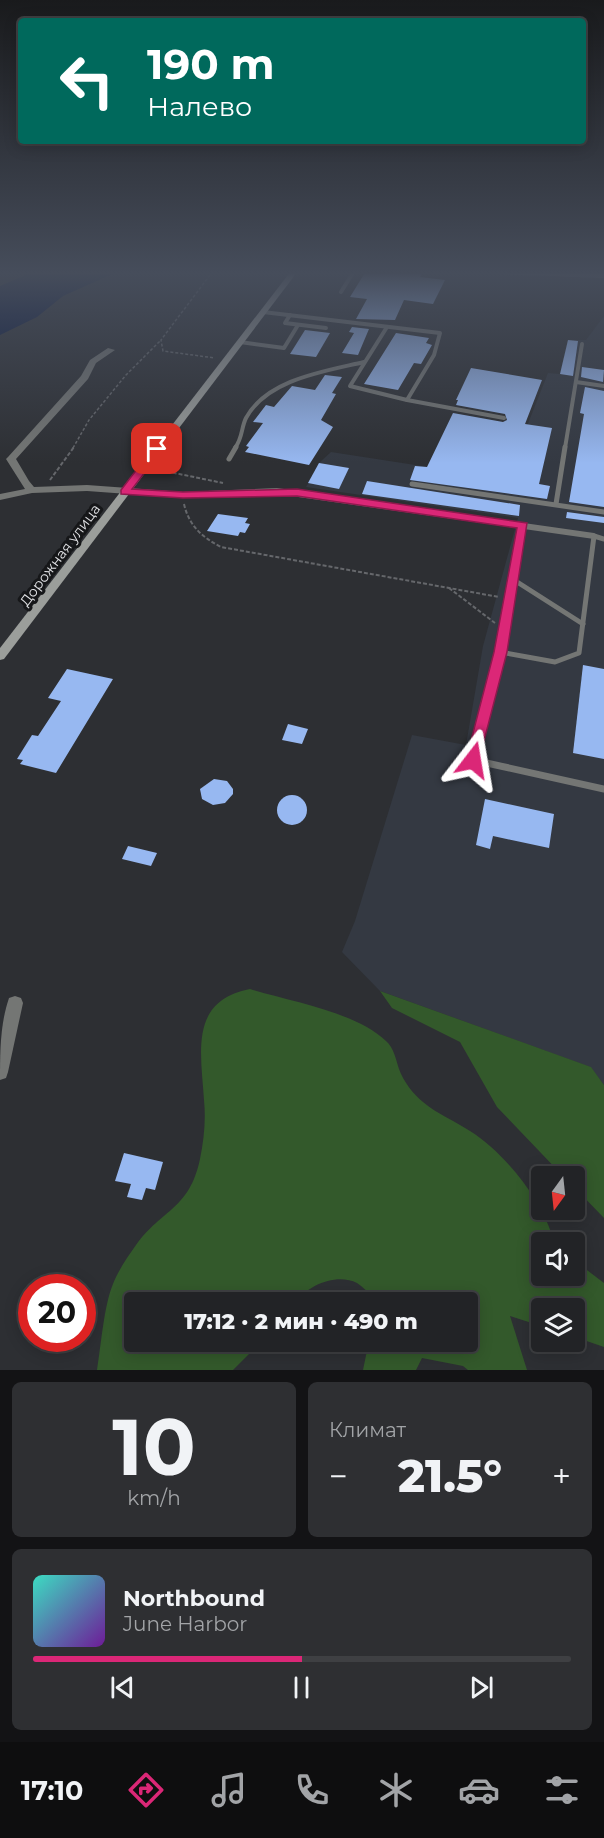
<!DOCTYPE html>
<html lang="ru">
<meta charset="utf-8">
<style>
:root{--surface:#222326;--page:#2e2f32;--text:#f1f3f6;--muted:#a2a4a7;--line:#3f4043;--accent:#db2777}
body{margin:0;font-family:Montserrat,sans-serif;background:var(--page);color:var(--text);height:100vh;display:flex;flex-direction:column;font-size:22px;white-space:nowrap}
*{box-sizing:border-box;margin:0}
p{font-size:20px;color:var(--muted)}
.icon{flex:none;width:33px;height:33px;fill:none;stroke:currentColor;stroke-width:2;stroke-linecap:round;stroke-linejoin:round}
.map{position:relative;height:1370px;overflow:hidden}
.details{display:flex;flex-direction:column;gap:12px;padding:12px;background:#131315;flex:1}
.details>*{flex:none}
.hud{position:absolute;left:18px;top:18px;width:568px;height:126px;border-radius:6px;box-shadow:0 3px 15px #0003,0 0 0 2px var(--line);background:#00695c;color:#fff;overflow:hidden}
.needle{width:39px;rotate:195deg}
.fabs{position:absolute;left:531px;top:1166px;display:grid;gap:12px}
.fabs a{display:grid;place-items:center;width:54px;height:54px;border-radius:6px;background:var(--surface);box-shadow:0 3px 15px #0003,0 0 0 2px var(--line);font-size:30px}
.speed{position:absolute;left:18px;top:1274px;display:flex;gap:12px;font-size:30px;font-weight:700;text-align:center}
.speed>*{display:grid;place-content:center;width:78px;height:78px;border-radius:50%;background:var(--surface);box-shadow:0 3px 15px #0003,0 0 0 2px var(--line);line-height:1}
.speed .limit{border:9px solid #d22;background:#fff;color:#111}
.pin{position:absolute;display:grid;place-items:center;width:51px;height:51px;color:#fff;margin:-26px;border-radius:12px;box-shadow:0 3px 9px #0006}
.me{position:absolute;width:66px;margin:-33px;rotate:14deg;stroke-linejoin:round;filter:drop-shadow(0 0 4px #0008)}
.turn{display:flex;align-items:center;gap:21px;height:126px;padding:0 30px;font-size:27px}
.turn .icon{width:78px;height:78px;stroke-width:2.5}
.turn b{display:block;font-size:42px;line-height:51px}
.big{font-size:45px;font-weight:800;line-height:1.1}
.details .widget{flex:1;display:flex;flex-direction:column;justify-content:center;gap:9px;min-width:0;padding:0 21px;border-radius:9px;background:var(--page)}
.details .dial{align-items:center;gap:0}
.dial b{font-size:78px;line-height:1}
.song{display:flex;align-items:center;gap:18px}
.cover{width:72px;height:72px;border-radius:9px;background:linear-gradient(135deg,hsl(170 70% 55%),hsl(280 70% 35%))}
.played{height:6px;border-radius:3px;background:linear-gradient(90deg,var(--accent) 50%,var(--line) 50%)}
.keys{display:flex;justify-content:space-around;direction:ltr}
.heat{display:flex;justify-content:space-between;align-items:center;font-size:33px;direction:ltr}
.details .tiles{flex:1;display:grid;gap:12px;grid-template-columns:1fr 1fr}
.widget:last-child{grid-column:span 2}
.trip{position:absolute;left:124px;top:1292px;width:354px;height:60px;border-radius:6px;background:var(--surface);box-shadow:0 3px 15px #0003,0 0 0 2px var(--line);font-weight:800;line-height:60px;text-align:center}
.tabs{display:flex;height:96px;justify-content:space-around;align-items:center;background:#0e0e0f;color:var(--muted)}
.tabs .icon{width:42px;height:42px}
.tabs .selected{color:var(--accent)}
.tabs b{font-size:27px;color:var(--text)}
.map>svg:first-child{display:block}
.built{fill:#343942}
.green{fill:#33592b}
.water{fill:#00103c}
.building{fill:#97b8f1}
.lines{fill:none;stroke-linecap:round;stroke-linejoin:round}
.path-far1{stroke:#65676b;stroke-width:1.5;stroke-dasharray:3 2;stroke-linecap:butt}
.path{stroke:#65676b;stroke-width:2;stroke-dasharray:4 2;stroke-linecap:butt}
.lane-far2{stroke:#747674;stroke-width:4}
.lane-far1{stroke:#747674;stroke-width:5}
.lane{stroke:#747674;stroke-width:7}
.street{fill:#747674;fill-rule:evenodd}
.secondary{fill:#9b9e9b;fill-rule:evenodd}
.route{fill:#db2777;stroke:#8e194d;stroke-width:1.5}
.labels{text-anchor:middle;stroke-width:6;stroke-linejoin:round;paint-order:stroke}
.far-street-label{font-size:14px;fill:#e4e5e8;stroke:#161719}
</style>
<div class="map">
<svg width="604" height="1370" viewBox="0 0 604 1370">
<rect width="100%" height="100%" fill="#2d2f33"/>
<!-- built -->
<path class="built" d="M 604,316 L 604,1085 L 590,1067 L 380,991 L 342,952 L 355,921 L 412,735 L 466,745 L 483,646 L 518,518 L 306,487 L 319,463 L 331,452 L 506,479 L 548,373 L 560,374 L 568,340 L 586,340 Z"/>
<!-- green -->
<g class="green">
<path d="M 250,989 C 289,1001 356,1012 386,1041 C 394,1048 396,1060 399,1069 C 403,1081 414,1095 423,1102 C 437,1114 455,1121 470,1131 C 505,1153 544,1202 554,1242 L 542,1242 L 542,1275 L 574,1275 L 575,1261 L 604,1283 L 604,1347 L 575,1337 L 574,1308 L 542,1308 L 541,1326 L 510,1316 L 527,1370 L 468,1370 L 463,1366 L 422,1358 L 416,1370 L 363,1370 L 369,1341 L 468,1341 L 468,1302 L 372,1302 L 372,1295 C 367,1292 362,1286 357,1283 C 337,1273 308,1285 296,1302 L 135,1302 L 135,1341 L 262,1341 L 233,1370 L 97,1370 C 101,1346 104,1305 113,1284 C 118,1271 128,1256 136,1245 C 163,1208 189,1210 200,1159 C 204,1139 206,1120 204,1100 C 201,1052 189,1001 250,989 Z"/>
<path d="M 380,991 L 591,1067 L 604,1085 L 604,1218 L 575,1188 L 574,1176 L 563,1176 L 497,1107 L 460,1042 L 392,1008 Z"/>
</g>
<!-- water -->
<path class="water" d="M 35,271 L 119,271 L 63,296 L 37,317 L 0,335 L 0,286 Z"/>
<!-- building -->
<g class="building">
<path d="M 366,271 L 423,271 L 420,277 L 445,280 L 433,304 L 404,300 L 395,320 L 356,319 L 367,299 L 350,297 Z"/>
<path d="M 352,327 L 369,329 L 358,355 L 342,353 L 354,333 L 349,332 Z"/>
<path d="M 305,330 L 330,333 L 316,357 L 290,354 Z"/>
<path d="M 396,333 L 429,338 L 426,343 L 432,345 L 421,364 L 414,363 L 398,390 L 364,384 Z"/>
<path d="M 568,340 L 578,341 L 573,376 L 560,374 Z"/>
<path d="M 582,367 L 604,370 L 603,382 L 581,377 Z"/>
<path d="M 471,368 L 542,380 L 525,424 L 552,428 L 539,484 L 550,486 L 547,499 L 410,480 L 415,466 L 427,467 L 453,413 L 503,422 L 507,420 L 505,414 L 456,405 L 458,400 L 456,400 Z"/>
<path d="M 325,375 L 342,377 L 332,393 L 336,394 L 321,420 L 333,427 L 309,465 L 245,452 L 249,447 L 246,446 L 263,423 L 253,422 L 266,405 L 274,407 L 292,386 L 315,390 Z"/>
<path d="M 585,387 L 604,391 L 604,507 L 569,502 L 584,414 L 580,413 Z"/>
<path d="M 319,463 L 349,468 L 339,489 L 308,483 Z"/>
<path d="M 367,481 L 520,505 L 519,516 L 362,494 Z"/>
<path d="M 567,512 L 604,517 L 604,523 L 566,518 Z"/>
<path d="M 218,514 L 248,518 L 245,523 L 250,524 L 245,533 L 240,532 L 238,536 L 207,531 Z"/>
<path d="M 583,665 L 604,669 L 604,759 L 573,753 Z"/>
<path d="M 67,669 L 113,679 L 56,773 L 20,764 L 23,760 L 17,759 L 32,735 L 38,736 L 61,701 L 48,698 Z"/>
<path d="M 288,724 L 308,729 L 302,744 L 282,740 Z"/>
<path d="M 214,779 L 227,781 L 233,789 L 233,794 L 225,803 L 213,805 L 202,799 L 200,789 Z"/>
<circle cx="292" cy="810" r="15"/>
<path d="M 485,799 L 554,814 L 549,848 L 493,836 L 490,849 L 476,845 Z"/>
<path d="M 128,846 L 157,853 L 151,866 L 122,859 Z"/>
<path d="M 124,1153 L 163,1162 L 155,1190 L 146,1188 L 142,1200 L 127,1197 L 131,1184 L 115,1181 Z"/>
</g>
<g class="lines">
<!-- path-far1 -->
<g class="path-far1">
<path d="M 213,271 L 161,340 L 163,351 L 215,358"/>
<path d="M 73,448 L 89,420 L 126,375 L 161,340"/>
</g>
<!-- path -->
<g class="path">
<path d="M 155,469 L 223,483"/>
<path d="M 50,480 L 74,447"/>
<path d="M 184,504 C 189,526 202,537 221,547 L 499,597"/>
<path d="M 449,588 L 495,623"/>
</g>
<!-- lane-far2 -->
<g class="lane-far2">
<path d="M 467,271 L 604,276"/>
<path d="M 341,292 L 354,271"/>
<path d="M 263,312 L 440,333 L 434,355 L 407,400"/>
<path d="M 290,315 L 285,323 L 326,328"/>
<path d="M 387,327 L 350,386 L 407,400 L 504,418"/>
<path d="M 240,342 L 284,348 L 298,325"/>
<path d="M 576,382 L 604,386"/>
<path d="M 235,448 C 243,437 241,428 246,418 C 267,379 326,371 364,362"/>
<path d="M 565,448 L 582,344"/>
</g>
<!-- lane-far1 -->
<g class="lane-far1">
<path d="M 229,459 L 236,447"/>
<path d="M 412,484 L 604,512"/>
<path d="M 556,504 L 565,447"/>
<path d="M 514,580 L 583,624"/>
<path d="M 500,652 L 555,662 L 579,653 L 594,536 L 604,539"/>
<path d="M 493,678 L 523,525"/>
</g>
<!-- lane -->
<path class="lane" d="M 494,677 L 473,760 L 604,789"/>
<!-- street -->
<g class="street">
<path d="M 108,348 L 115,350 L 96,363 L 88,379 L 16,459 L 29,481 L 34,487 L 87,485 L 183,492 L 277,488 L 594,533 L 599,536 L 594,539 L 277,494 L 183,498 L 87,491 L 32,493 L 0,500 L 0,494 L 25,489 L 6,459 L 8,457 L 81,376 L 90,360 Z"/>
<path d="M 15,996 L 21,998 L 23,1003 L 8,1072 L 6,1078 L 0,1080 C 0,1053 0,1024 9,998 Z"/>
</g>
<!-- secondary -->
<path class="secondary" d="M 291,271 L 298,271 L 4,659 L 0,660 L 0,648 Z"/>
</g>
<!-- sky -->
<linearGradient id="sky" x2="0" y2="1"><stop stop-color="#191a1c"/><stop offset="0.59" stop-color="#464d5b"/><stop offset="1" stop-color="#464d5b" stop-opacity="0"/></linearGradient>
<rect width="604" height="463" fill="url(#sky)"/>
<!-- route -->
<path class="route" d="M 157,446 L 163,449 L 132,489 L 183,492 L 297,489 L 527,523 L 507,652 L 478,764 L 473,765 L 466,760 L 494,652 L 517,528 L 297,496 L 183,498 L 121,494 L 121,490 L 154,447 Z"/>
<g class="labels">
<!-- far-street labels -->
<g class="far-street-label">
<text transform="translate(60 555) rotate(-53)" y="5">Дорожная улица</text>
</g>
</g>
</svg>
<div class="fabs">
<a><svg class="needle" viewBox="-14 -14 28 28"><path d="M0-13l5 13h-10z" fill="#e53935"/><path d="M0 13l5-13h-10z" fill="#a2a4a7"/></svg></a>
<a><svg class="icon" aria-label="sound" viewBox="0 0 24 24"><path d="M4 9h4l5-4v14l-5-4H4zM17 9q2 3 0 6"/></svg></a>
<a><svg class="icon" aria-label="layers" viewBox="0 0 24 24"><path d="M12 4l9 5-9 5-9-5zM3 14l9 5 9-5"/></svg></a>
</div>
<div class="speed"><div class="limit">20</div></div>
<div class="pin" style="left:157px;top:449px;background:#d93025"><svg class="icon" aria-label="arrive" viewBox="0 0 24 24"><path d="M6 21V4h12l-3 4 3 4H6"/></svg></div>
<svg class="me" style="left:473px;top:760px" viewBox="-20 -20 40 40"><path d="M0-17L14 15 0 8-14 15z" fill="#db2777" stroke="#fff" stroke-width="4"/></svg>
<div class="trip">17:12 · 2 мин · 490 m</div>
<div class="hud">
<div class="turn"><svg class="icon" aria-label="left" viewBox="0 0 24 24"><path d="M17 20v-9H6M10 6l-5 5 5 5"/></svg><div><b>190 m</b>Налево</div></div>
</div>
</div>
<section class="details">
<div class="tiles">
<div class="widget dial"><b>10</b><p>km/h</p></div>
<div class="widget"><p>Климат</p>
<div class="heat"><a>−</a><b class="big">21.5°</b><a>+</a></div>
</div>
<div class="widget">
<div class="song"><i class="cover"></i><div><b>Northbound</b><p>June Harbor</p></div></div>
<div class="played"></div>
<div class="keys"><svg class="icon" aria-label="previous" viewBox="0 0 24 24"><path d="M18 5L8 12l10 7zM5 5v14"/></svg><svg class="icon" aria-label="pause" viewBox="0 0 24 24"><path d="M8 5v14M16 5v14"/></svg><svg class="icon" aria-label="next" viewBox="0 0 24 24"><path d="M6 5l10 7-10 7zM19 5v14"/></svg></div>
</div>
</div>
</section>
<nav class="tabs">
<b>17:10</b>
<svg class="icon selected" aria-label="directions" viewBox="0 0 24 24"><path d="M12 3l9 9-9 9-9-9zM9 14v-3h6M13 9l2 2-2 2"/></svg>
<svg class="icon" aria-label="music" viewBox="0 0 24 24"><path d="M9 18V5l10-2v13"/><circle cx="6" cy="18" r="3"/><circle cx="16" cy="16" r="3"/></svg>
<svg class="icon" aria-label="phone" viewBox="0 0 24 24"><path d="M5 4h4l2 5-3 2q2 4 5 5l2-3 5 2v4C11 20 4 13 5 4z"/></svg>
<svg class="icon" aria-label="climate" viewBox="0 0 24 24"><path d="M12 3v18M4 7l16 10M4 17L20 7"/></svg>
<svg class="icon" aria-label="car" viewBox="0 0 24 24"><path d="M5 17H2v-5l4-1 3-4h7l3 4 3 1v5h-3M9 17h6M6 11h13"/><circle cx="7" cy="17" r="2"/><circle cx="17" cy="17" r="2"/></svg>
<svg class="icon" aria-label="filters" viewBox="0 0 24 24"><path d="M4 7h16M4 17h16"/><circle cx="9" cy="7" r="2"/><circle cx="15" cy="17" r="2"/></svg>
</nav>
